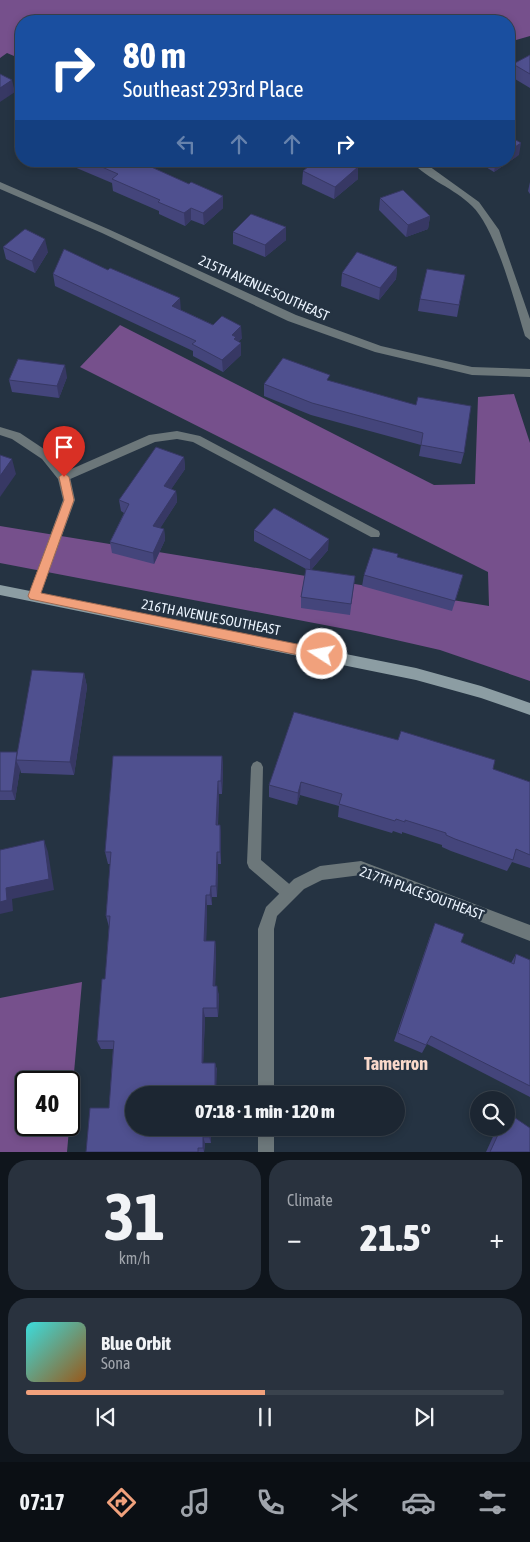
<!DOCTYPE html>
<meta charset="utf-8">
<style>
:root{--surface:#1c2632;--page:#29323e;--text:#f1f3f6;--muted:#a0a5ac;--line:#3a434d;--accent:#f1a17c}
body{margin:0;font-family:"Asap Condensed",sans-serif;background:var(--page);color:var(--text);height:100vh;display:flex;flex-direction:column;font-size:19px;white-space:nowrap}
*{box-sizing:border-box;margin:0}
p{font-size:16px;color:var(--muted)}
.icon{flex:none;width:28px;height:28px;fill:none;stroke:currentColor;stroke-width:2;stroke-linecap:round;stroke-linejoin:round}
.map{position:relative;height:1152px;overflow:hidden}
.sheet{display:flex;flex-direction:column;gap:8px;padding:8px;background:#0f151c;flex:1}
.sheet>*{flex:none}
.guide{position:absolute;left:15px;top:15px;width:500px;height:152px;border-radius:20px;box-shadow:0 2px 8px #0003,0 0 0 1px var(--line);background:#1a4fa0;color:#fff;overflow:hidden}
.tools{position:absolute;left:470px;top:1091px;display:grid;gap:10px}
.tools a{display:grid;place-items:center;width:45px;height:45px;border-radius:50%;background:var(--surface);box-shadow:0 2px 8px #0003,0 0 0 1px var(--line);font-size:25px}
.speed{position:absolute;left:15px;top:1071px;display:flex;gap:10px;font-size:25px;font-weight:700;text-align:center}
.speed>*{display:grid;place-content:center;width:65px;height:65px;border-radius:50%;background:var(--surface);box-shadow:0 2px 8px #0003,0 0 0 1px var(--line);line-height:1}
.speed .limit{border:2px solid #111;border-radius:8px;background:#fff;color:#111}
.pin{position:absolute;display:grid;place-items:center;width:42px;height:42px;color:#fff;margin:-51px -21px;border-radius:50% 50% 50% 0;rotate:-45deg;box-shadow:0 0 5px #0007}
.pin .icon{rotate:45deg}
.me{position:absolute;width:55px;margin:-28px;rotate:281deg;stroke-linejoin:round;filter:drop-shadow(0 0 4px #0008)}
.turn{display:flex;align-items:center;gap:18px;height:105px;padding:0 25px;font-size:22px}
.turn .icon{width:65px;height:65px;stroke-width:2.5}
.turn b{display:block;font-size:35px;line-height:42px}
.lanes{display:flex;align-items:center;height:48px;padding:0 25px;background:#0003;justify-content:center;gap:25px;direction:ltr}
.lanes .off{opacity:.35}
.big{font-size:38px;font-weight:800;line-height:1.1}
.sheet .card{flex:1;display:flex;flex-direction:column;justify-content:center;gap:8px;min-width:0;padding:0 18px;border-radius:20px;background:var(--page)}
.sheet .dial{align-items:center;gap:0}
.dial b{font-size:65px;line-height:1}
.song{display:flex;align-items:center;gap:15px}
.cover{width:60px;height:60px;border-radius:8px;background:linear-gradient(135deg,hsl(180 70% 55%),hsl(30 70% 35%))}
.played{height:5px;border-radius:2px;background:linear-gradient(90deg,var(--accent) 50%,var(--line) 50%)}
.keys{display:flex;justify-content:space-around;direction:ltr}
.heat{display:flex;justify-content:space-between;align-items:center;font-size:28px;direction:ltr}
.sheet .tiles{flex:1;display:grid;gap:8px;grid-template-columns:1fr 1fr}
.card:last-child{grid-column:span 2}
.trip{position:absolute;left:125px;top:1086px;width:280px;height:50px;border-radius:25px;background:var(--surface);box-shadow:0 2px 8px #0003,0 0 0 1px var(--line);font-weight:800;line-height:50px;text-align:center}
.tab-bar{display:flex;height:80px;justify-content:space-around;align-items:center;background:#0b0f14;color:var(--muted)}
.tab-bar .icon{width:35px;height:35px}
.tab-bar .active{color:var(--accent)}
.tab-bar b{font-size:22px;color:var(--text)}
.map>svg:first-child{display:block}
.forest{fill:#76508c;fill-rule:evenodd}
.lines{fill:none;stroke-linecap:round;stroke-linejoin:round}
.lane{fill:#6c777a;fill-rule:evenodd}
.street{fill:#6c777a;fill-rule:evenodd}
.secondary{fill:#8c9da3;fill-rule:evenodd}
.wall{fill:#44457b}
.shaded-wall{fill:#373864}
.building{fill:#4f508f;stroke:#373864}
.route{fill:#f1a17c;stroke:#9d6951}
.labels{text-anchor:middle;stroke-width:5;stroke-linejoin:round;paint-order:stroke}
.street-label{font-size:14px;fill:#ecf5ff;stroke:#253342}
.near-neighbourhood-label{font-size:18px;font-weight:bold;fill:#f9d9cb;stroke:#253342}
</style>
<div class="map">
<svg width="530" height="1152" viewBox="0 0 530 1152">
<rect width="100%" height="100%" fill="#253342"/>
<!-- forest -->
<g class="forest">
<path d="M 0,0 L 530,0 L 530,36 L 509,42 L 509,21 L 21,21 L 21,59 L 7,53 L 0,58 Z"/>
<path d="M 120,325 L 434,485 L 475,484 L 478,397 L 514,394 L 530,443 L 530,681 L 440,650 L 361,632 L 0,563 L 0,526 L 489,606 L 488,572 L 80,367 Z"/>
<path d="M 82,982 L 67,1152 L 0,1152 L 0,998 ZM 69,1082 L 69,1125 L 26,1125 L 26,1082 Z"/>
</g>
<g class="lines">
<!-- lane -->
<g class="lane">
<path d="M 177,431 L 200,436 L 379,531 L 380,534 L 379,537 L 371,537 L 193,442 L 177,439 L 155,442 L 68,480 L 60,480 L 59,477 L 60,474 L 149,435 Z"/>
<path d="M 257,761 L 261,763 L 263,767 L 261,860 L 294,888 L 296,893 L 294,898 L 289,900 L 284,898 L 249,868 L 247,863 L 251,767 L 253,763 Z"/>
</g>
<!-- street -->
<g class="street">
<path d="M 411,161 L 422,161 L 479,202 L 499,230 L 530,319 L 530,340 L 525,336 C 515,303 496,229 472,206 C 454,188 428,180 411,161 Z"/>
<path d="M 0,182 L 108,229 L 296,315 L 381,346 L 472,367 L 530,369 L 530,377 L 472,375 L 375,352 L 288,321 L 102,233 L 0,189 Z"/>
<path d="M 0,427 L 20,433 L 50,453 L 70,477 L 75,500 L 40,596 L 38,600 L 34,601 L 30,600 L 28,596 L 63,500 L 58,479 L 42,459 L 12,439 L 0,435 Z"/>
<path d="M 361,861 L 530,925 L 530,941 L 361,875 L 322,880 L 304,889 L 277,916 L 274,929 L 274,1095 L 258,1095 L 258,929 L 266,907 L 294,879 L 320,866 Z"/>
<rect x="258" y="1128" width="16" height="24"/>
</g>
<!-- secondary -->
<path class="secondary" d="M 0,585 L 416,668 L 481,686 L 530,703 L 530,715 L 481,698 L 416,680 L 0,595 Z"/>
</g>
<!-- wall -->
<g class="wall">
<path d="M 530,55 L 530,88 L 510,76 L 513,64 Z"/>
<path d="M 21,97 L 21,111 L 18,99 Z"/>
<path d="M 519,155 L 494,172 L 476,161 L 509,161 Z"/>
<path d="M 60,161 L 138,161 L 189,184 L 223,196 L 223,208 L 204,225 L 191,220 L 185,226 L 159,214 L 159,211 L 113,191 L 112,183 Z"/>
<path d="M 241,161 L 266,161 L 265,167 L 241,165 Z"/>
<path d="M 303,171 L 358,179 L 334,199 L 302,184 Z"/>
<path d="M 530,182 L 530,194 L 528,191 Z"/>
<path d="M 380,198 L 430,216 L 428,229 L 406,237 L 379,210 Z"/>
<path d="M 233,232 L 286,240 L 265,257 L 233,244 Z"/>
<path d="M 3,247 L 48,252 L 35,273 L 6,259 Z"/>
<path d="M 397,267 L 396,279 L 379,300 L 341,286 L 342,273 Z"/>
<path d="M 108,270 L 181,310 L 242,338 L 238,342 L 241,355 L 223,372 L 193,356 L 193,351 L 55,286 L 53,274 Z"/>
<path d="M 465,275 L 457,317 L 418,311 L 420,299 Z"/>
<path d="M 67,377 L 59,398 L 12,392 L 9,380 Z"/>
<path d="M 330,381 L 464,453 L 461,464 L 419,456 L 421,445 L 311,415 L 264,396 L 264,384 Z"/>
<path d="M 184,457 L 185,469 L 171,489 L 176,491 L 177,502 L 160,528 L 164,529 L 165,540 L 154,564 L 112,553 L 110,542 L 124,513 L 121,511 L 119,500 Z"/>
<path d="M 254,530 L 328,550 L 311,570 L 355,576 L 350,615 L 301,608 L 301,597 L 306,569 L 254,541 Z"/>
<path d="M 398,557 L 460,586 L 452,611 L 362,586 L 364,575 Z"/>
<path d="M 84,673 L 87,687 L 74,775 L 21,773 L 20,769 L 15,800 L 0,800 L 0,752 L 17,752 Z"/>
<path d="M 222,756 L 223,769 L 222,794 L 219,794 L 218,825 L 220,825 L 221,837 L 221,864 L 218,864 L 217,897 L 212,897 L 212,905 L 207,905 L 206,941 L 215,941 L 216,951 L 215,986 L 219,995 L 218,1017 L 205,1017 L 203,1063 L 215,1063 L 217,1070 L 134,1095 L 211,1128 L 211,1143 L 205,1143 L 204,1152 L 86,1152 L 109,1108 L 113,1049 L 101,1049 L 97,1041 L 105,979 L 109,927 L 106,916 L 110,864 L 108,864 L 105,852 Z"/>
<path d="M 493,769 L 530,782 L 530,868 L 512,862 L 507,871 L 451,851 L 442,847 L 442,845 L 402,832 L 402,834 L 393,831 L 392,833 L 338,817 L 339,806 L 300,795 L 297,805 L 269,797 L 269,785 Z"/>
<path d="M 431,933 L 461,942 L 511,963 L 516,954 L 530,960 L 530,1097 L 427,1044 L 422,1053 L 394,1041 Z"/>
<path d="M 508,1113 L 530,1152 L 486,1152 L 497,1128 L 506,1128 L 506,1115 Z"/>
</g>
<!-- shaded-wall -->
<g class="shaded-wall">
<path d="M 12,80 L 15,92 L 0,102 L 0,88 Z"/>
<path d="M 521,143 L 519,155 L 494,172 L 496,161 L 509,161 L 509,151 Z"/>
<path d="M 358,167 L 358,179 L 334,199 L 335,187 Z"/>
<path d="M 223,196 L 223,208 L 204,225 L 203,213 Z"/>
<path d="M 191,208 L 191,220 L 185,226 L 184,213 Z"/>
<path d="M 430,216 L 428,229 L 406,237 L 408,225 Z"/>
<path d="M 286,227 L 286,240 L 265,257 L 265,245 Z"/>
<path d="M 45,239 L 48,252 L 35,273 L 32,261 Z"/>
<path d="M 397,267 L 396,279 L 379,300 L 380,288 Z"/>
<path d="M 180,298 L 181,311 L 172,306 Z"/>
<path d="M 241,326 L 242,338 L 236,343 L 241,343 L 241,355 L 223,372 L 222,360 L 232,335 Z"/>
<path d="M 65,365 L 67,377 L 59,398 L 57,386 Z"/>
<path d="M 184,457 L 185,469 L 166,497 L 164,486 Z"/>
<path d="M 12,459 L 16,474 L 0,497 L 0,476 Z"/>
<path d="M 176,491 L 177,502 L 154,538 L 153,526 Z"/>
<path d="M 164,529 L 165,540 L 154,564 L 153,553 Z"/>
<path d="M 329,539 L 328,550 L 310,571 L 310,560 Z"/>
<path d="M 84,673 L 87,687 L 74,775 L 70,762 Z"/>
<path d="M 222,756 L 223,769 L 222,794 L 221,781 Z"/>
<path d="M 16,760 L 20,769 L 15,800 L 12,791 Z"/>
<path d="M 218,781 L 219,794 L 217,837 L 216,825 Z"/>
<path d="M 301,782 L 300,795 L 297,805 L 298,793 Z"/>
<path d="M 220,825 L 221,837 L 221,864 L 220,852 Z"/>
<path d="M 44,840 L 48,852 L 54,890 L 12,899 L 13,911 L 0,914 L 0,902 L 6,888 Z"/>
<path d="M 217,852 L 218,864 L 217,897 L 216,886 Z"/>
<path d="M 211,886 L 212,897 L 212,905 L 210,895 Z"/>
<path d="M 206,895 L 207,905 L 206,951 L 204,941 Z"/>
<path d="M 215,941 L 216,951 L 215,995 L 213,986 Z"/>
<path d="M 217,986 L 219,995 L 218,1017 L 217,1008 Z"/>
<path d="M 203,1008 L 205,1017 L 203,1070 L 202,1063 Z"/>
<path d="M 215,1063 L 217,1070 L 216,1095 L 215,1095 Z"/>
<path d="M 209,1128 L 211,1128 L 211,1143 L 209,1137 Z"/>
<path d="M 203,1137 L 205,1143 L 204,1152 L 203,1148 Z"/>
</g>
<!-- building -->
<g class="building">
<path d="M 530,55 L 530,74 L 513,64 Z"/>
<path d="M 0,74 L 12,80 L 0,88 Z"/>
<path d="M 509,136 L 521,143 L 509,151 Z"/>
<path d="M 88,161 L 138,161 L 189,184 L 191,182 L 223,196 L 203,213 L 191,208 L 184,213 L 158,202 L 160,200 L 112,179 L 118,174 Z"/>
<path d="M 315,161 L 347,161 L 358,167 L 335,187 L 303,171 Z"/>
<path d="M 403,190 L 430,216 L 408,225 L 380,198 Z"/>
<path d="M 251,214 L 286,227 L 265,245 L 233,232 Z"/>
<path d="M 25,229 L 45,239 L 32,261 L 3,247 Z"/>
<path d="M 64,249 L 108,270 L 110,268 L 180,298 L 172,306 L 213,325 L 222,316 L 241,326 L 232,335 L 236,337 L 234,339 L 241,343 L 222,360 L 192,344 L 196,341 L 53,274 Z"/>
<path d="M 357,252 L 397,267 L 380,288 L 342,273 Z"/>
<path d="M 427,269 L 465,275 L 459,305 L 420,299 Z"/>
<path d="M 283,358 L 330,375 L 327,380 L 416,405 L 418,397 L 471,406 L 464,453 L 421,445 L 423,433 L 312,403 L 264,384 Z"/>
<path d="M 18,359 L 65,365 L 57,386 L 9,380 Z"/>
<path d="M 156,447 L 184,457 L 164,486 L 176,491 L 153,526 L 164,529 L 153,553 L 110,542 L 129,504 L 119,500 Z"/>
<path d="M 0,455 L 12,459 L 0,476 Z"/>
<path d="M 274,508 L 329,539 L 310,560 L 254,530 Z"/>
<path d="M 373,548 L 398,554 L 397,557 L 463,575 L 455,601 L 364,575 Z"/>
<path d="M 306,569 L 355,576 L 351,604 L 301,597 Z"/>
<path d="M 32,670 L 84,673 L 70,762 L 16,760 Z"/>
<path d="M 294,712 L 398,740 L 401,731 L 495,760 L 493,769 L 530,782 L 530,855 L 516,849 L 513,860 L 455,839 L 446,835 L 446,833 L 405,820 L 405,822 L 396,819 L 395,821 L 339,804 L 342,794 L 301,782 L 298,793 L 269,785 Z"/>
<path d="M 0,752 L 17,752 L 12,791 L 0,791 Z"/>
<path d="M 113,756 L 222,756 L 221,781 L 218,781 L 216,825 L 220,825 L 220,852 L 217,852 L 216,886 L 211,886 L 210,895 L 206,895 L 204,941 L 215,941 L 213,986 L 217,986 L 217,1008 L 203,1008 L 202,1063 L 215,1063 L 215,1095 L 134,1095 L 134,1128 L 209,1128 L 209,1137 L 203,1137 L 203,1148 L 198,1148 L 198,1152 L 86,1152 L 90,1108 L 109,1108 L 114,1041 L 97,1041 L 102,979 L 105,979 L 110,916 L 106,916 L 111,852 L 105,852 Z"/>
<path d="M 44,840 L 49,879 L 6,888 L 7,900 L 0,902 L 0,850 Z"/>
<path d="M 435,923 L 464,934 L 461,942 L 514,964 L 516,954 L 530,960 L 530,1086 L 431,1036 L 426,1045 L 398,1033 Z"/>
<path d="M 508,1113 L 530,1128 L 530,1152 L 490,1152 L 501,1128 L 506,1128 L 506,1116 Z"/>
</g>
<!-- route -->
<path class="route" d="M 64,473 L 69,477 L 74,500 L 41,593 L 322,649 L 326,651 L 328,654 L 326,658 L 322,660 L 30,599 L 28,596 L 64,500 L 59,477 Z"/>
<g class="labels">
<!-- street labels -->
<g class="street-label">
<text transform="translate(264 288) rotate(24)" y="5">215TH AVENUE SOUTHEAST</text>
<text transform="translate(211 617) rotate(11)" y="5">216TH AVENUE SOUTHEAST</text>
<text transform="translate(422 893) rotate(20)" y="5">217TH PLACE SOUTHEAST</text>
</g>
<!-- near-neighbourhood labels -->
<g class="near-neighbourhood-label">
<text x="396" y="1070">Tamerron</text>
</g>
</g>
</svg>
<div class="tools">
<a><svg class="icon" aria-label="search" viewBox="0 0 24 24"><circle cx="10" cy="10" r="6"/><path d="M15 15l6 6"/></svg></a>
</div>
<div class="speed"><div class="limit">40</div></div>
<div class="pin" style="left:64px;top:477px;background:#d93025"><svg class="icon" aria-label="arrive" viewBox="0 0 24 24"><path d="M6 21V4h12l-3 4 3 4H6"/></svg></div>
<svg class="me" style="left:322px;top:654px" viewBox="-20 -20 40 40"><circle r="17" fill="#f1a17c" stroke="#fff" stroke-width="3"/><path d="M0-11L8 9 0 5-8 9z" fill="#fff"/></svg>
<div class="trip">07:18 · 1 min · 120 m</div>
<div class="guide">
<div class="turn"><svg class="icon" aria-label="right" viewBox="0 0 24 24"><path d="M7 20v-9h11M14 6l5 5-5 5"/></svg><div><b>80 m</b>Southeast 293rd Place</div></div>
<div class="lanes"><svg class="icon off" aria-label="left" viewBox="0 0 24 24"><path d="M17 20v-9H6M10 6l-5 5 5 5"/></svg><svg class="icon off" aria-label="ahead" viewBox="0 0 24 24"><path d="M12 20V5M6 11l6-6 6 6"/></svg><svg class="icon off" aria-label="ahead" viewBox="0 0 24 24"><path d="M12 20V5M6 11l6-6 6 6"/></svg><svg class="icon" aria-label="right" viewBox="0 0 24 24"><path d="M7 20v-9h11M14 6l5 5-5 5"/></svg></div>
</div>
</div>
<section class="sheet">
<div class="tiles">
<div class="card dial"><b>31</b><p>km/h</p></div>
<div class="card"><p>Climate</p>
<div class="heat"><a>−</a><b class="big">21.5°</b><a>+</a></div>
</div>
<div class="card">
<div class="song"><i class="cover"></i><div><b>Blue Orbit</b><p>Sona</p></div></div>
<div class="played"></div>
<div class="keys"><svg class="icon" aria-label="previous" viewBox="0 0 24 24"><path d="M18 5L8 12l10 7zM5 5v14"/></svg><svg class="icon" aria-label="pause" viewBox="0 0 24 24"><path d="M8 5v14M16 5v14"/></svg><svg class="icon" aria-label="next" viewBox="0 0 24 24"><path d="M6 5l10 7-10 7zM19 5v14"/></svg></div>
</div>
</div>
</section>
<nav class="tab-bar">
<b>07:17</b>
<svg class="icon active" aria-label="directions" viewBox="0 0 24 24"><path d="M12 3l9 9-9 9-9-9zM9 14v-3h6M13 9l2 2-2 2"/></svg>
<svg class="icon" aria-label="music" viewBox="0 0 24 24"><path d="M9 18V5l10-2v13"/><circle cx="6" cy="18" r="3"/><circle cx="16" cy="16" r="3"/></svg>
<svg class="icon" aria-label="phone" viewBox="0 0 24 24"><path d="M5 4h4l2 5-3 2q2 4 5 5l2-3 5 2v4C11 20 4 13 5 4z"/></svg>
<svg class="icon" aria-label="climate" viewBox="0 0 24 24"><path d="M12 3v18M4 7l16 10M4 17L20 7"/></svg>
<svg class="icon" aria-label="car" viewBox="0 0 24 24"><path d="M5 17H2v-5l4-1 3-4h7l3 4 3 1v5h-3M9 17h6M6 11h13"/><circle cx="7" cy="17" r="2"/><circle cx="17" cy="17" r="2"/></svg>
<svg class="icon" aria-label="filters" viewBox="0 0 24 24"><path d="M4 7h16M4 17h16"/><circle cx="9" cy="7" r="2"/><circle cx="15" cy="17" r="2"/></svg>
</nav>
